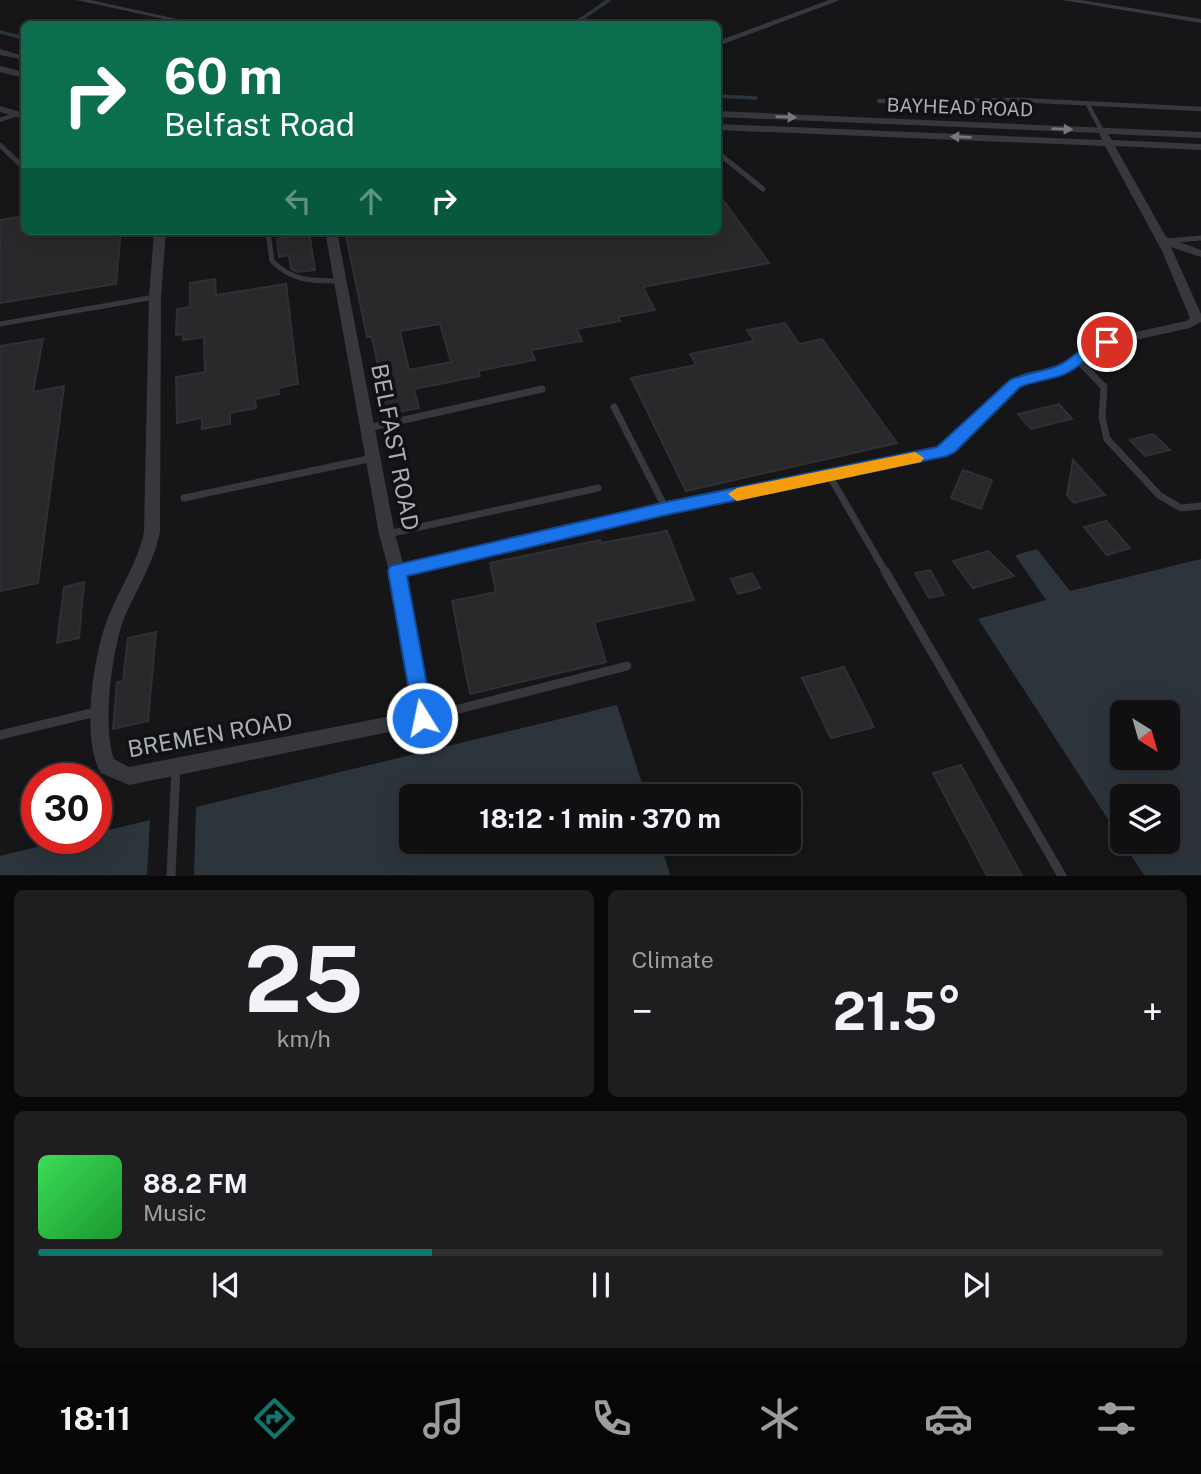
<!DOCTYPE html>
<meta charset="utf-8">
<style>
:root{--surface:#101012;--page:#1e1e20;--text:#f1f3f6;--muted:#9c9d9f;--line:#303032;--accent:#0f766e}
body{margin:0;font-family:"Public Sans",sans-serif;background:var(--page);color:var(--text);height:100vh;display:flex;flex-direction:column;font-size:26px;white-space:nowrap}
*{box-sizing:border-box;margin:0}
p{font-size:23px;color:var(--muted)}
.icon{flex:none;width:38px;height:38px;fill:none;stroke:currentColor;stroke-width:2;stroke-linecap:round;stroke-linejoin:round}
.map{position:relative;height:876px;overflow:hidden}
.drawer{display:flex;flex-direction:column;gap:14px;padding:14px;background:#09090a;flex:1}
.drawer>*{flex:none}
.hud{position:absolute;left:21px;top:21px;width:700px;height:214px;border-radius:10px;box-shadow:0 7px 28px #0002,0 0 0 2px var(--line);background:#0b6e4f;color:#fff;overflow:hidden}
.needle{width:46px;rotate:143deg}
.tools{position:absolute;left:1110px;top:700px;display:grid;gap:14px}
.tools a{display:grid;place-items:center;width:70px;height:70px;border-radius:10px;background:var(--surface);box-shadow:0 7px 28px #0002,0 0 0 2px var(--line);font-size:35px}
.speed{position:absolute;left:21px;top:763px;display:flex;gap:14px;font-size:35px;font-weight:700;text-align:center}
.speed>*{display:grid;place-content:center;width:91px;height:91px;border-radius:50%;background:var(--surface);box-shadow:0 7px 28px #0002,0 0 0 2px var(--line);line-height:1}
.speed .limit{border:10px solid #d22;background:#fff;color:#111}
.pin{position:absolute;display:grid;place-items:center;width:60px;height:60px;color:#fff;margin:-30px;border:4px solid #fff;border-radius:50%;box-shadow:0 2px 7px #0007}
.me{position:absolute;width:77px;margin:-38px;rotate:350deg;stroke-linejoin:round;filter:drop-shadow(0 0 5px #0008)}
.turn{display:flex;align-items:center;gap:24px;height:147px;padding:0 28px;font-size:32px}
.turn .icon{width:91px;height:91px;stroke-width:2.5}
.turn b{display:block;font-size:49px;line-height:60px}
.lanes{display:flex;align-items:center;height:66px;padding:0 28px;background:#0003;justify-content:center;gap:35px;direction:ltr}
.lanes .off{opacity:.35}
.big{font-size:52px;font-weight:700;line-height:1.1}
.drawer .card{flex:1;display:flex;flex-direction:column;justify-content:center;gap:10px;min-width:0;padding:0 24px;border-radius:10px;background:var(--page)}
.drawer .dial{align-items:center;gap:0}
.dial b{font-size:91px;line-height:1}
.song{display:flex;align-items:center;gap:21px}
.cover{width:84px;height:84px;border-radius:10px;background:linear-gradient(135deg,hsl(130 70% 55%),hsl(130 70% 35%))}
.played{height:7px;border-radius:4px;background:linear-gradient(90deg,var(--accent) 35%,var(--line) 35%)}
.keys{display:flex;justify-content:space-around;direction:ltr}
.heat{display:flex;justify-content:space-between;align-items:center;font-size:38px;direction:ltr}
.drawer .tiles{flex:1;display:grid;gap:14px;grid-template-columns:1fr 1fr}
.card:last-child{grid-column:span 2}
.trip{position:absolute;left:399px;top:784px;width:402px;height:70px;border-radius:10px;background:var(--surface);box-shadow:0 7px 28px #0002,0 0 0 2px var(--line);font-weight:700;line-height:70px;text-align:center}
.menu{display:flex;height:112px;justify-content:space-around;align-items:center;background:#060607;color:var(--muted)}
.menu .icon{width:49px;height:49px}
.menu .current{color:var(--accent)}
.menu b{font-size:32px;color:var(--text)}
.map>svg:first-child{display:block}
.water{fill:#2c353c;fill-rule:evenodd}
.lines{fill:none;stroke-linecap:round;stroke-linejoin:round}
.stream{stroke:#2c353c;stroke-width:3.5}
.building{fill:#29292c;stroke:#303034;stroke-width:2;fill-rule:evenodd}
.service-far3{stroke:#37383d;stroke-width:4.5}
.service-far2{stroke:#37383d;stroke-width:5}
.service-far1{stroke:#37383d;stroke-width:7}
.service{stroke:#37383d;stroke-width:9}
.minor{fill:#37383d;fill-rule:evenodd}
.oneway{fill:#757881}
.route{fill:#1a73e8;stroke:#114b97;stroke-width:2}
.slow{fill:#f59e0b}
.labels{text-anchor:middle;stroke-width:7;stroke-linejoin:round;paint-order:stroke}
.far-street-label{font-size:19px;fill:#a8adb8;stroke:#111113}
.street-label{font-size:23px;fill:#a8adb8;stroke:#111113}
</style>
<div class="map">
<svg width="1201" height="876" viewBox="0 0 1201 876">
<rect width="100%" height="100%" fill="#161618"/>
<!-- water -->
<g class="water">
<path d="M 1037,549 L 1070,591 L 1201,559 L 1201,875 L 1144,875 L 1122,842 L 1167,842 L 1167,796 L 1122,796 L 1122,841 L 978,619 L 1046,600 L 1015,555 ZM 1122,712 L 1167,712 L 1167,758 L 1122,758 Z"/>
<path d="M 617,705 L 646,796 L 411,796 L 411,842 L 660,842 L 670,875 L 194,875 L 196,807 Z"/>
<path d="M 150,820 L 147,875 L 0,875 L 0,856 L 73,838 L 96,838 L 96,833 Z"/>
</g>
<g class="lines">
<!-- stream -->
<g class="stream">
<path d="M 574,24 L 609,0"/>
<path d="M 0,32 L 24,38"/>
<path d="M 718,96 L 756,98"/>
</g>
</g>
<!-- building -->
<g class="building">
<path d="M 718,193 L 769,263 L 643,287 L 655,310 L 618,317 L 620,321 L 577,329 L 582,341 L 531,350 L 535,360 L 478,371 L 480,376 L 414,389 L 419,408 L 388,414 L 372,337 L 367,337 L 345,231 L 718,231 ZM 440,324 L 451,362 L 409,370 L 400,331 Z"/>
<path d="M 24,216 L 24,231 L 121,231 L 116,284 L 0,303 L 0,220 Z"/>
<path d="M 286,231 L 309,231 L 315,270 L 297,272 L 291,269 L 289,255 L 279,257 L 277,239 L 287,237 Z"/>
<path d="M 215,279 L 216,295 L 286,284 L 298,384 L 278,388 L 279,394 L 255,399 L 256,408 L 230,413 L 230,424 L 202,429 L 202,418 L 177,423 L 176,377 L 205,372 L 204,337 L 183,340 L 183,334 L 176,335 L 177,309 L 190,307 L 190,283 Z"/>
<path d="M 785,323 L 799,344 L 822,339 L 897,443 L 686,491 L 631,378 L 696,365 L 690,354 L 754,341 L 747,330 Z"/>
<path d="M 43,339 L 33,392 L 64,386 L 38,583 L 0,591 L 0,346 Z"/>
<path d="M 1059,404 L 1072,419 L 1031,429 L 1018,414 Z"/>
<path d="M 1153,434 L 1170,450 L 1145,456 L 1130,440 Z"/>
<path d="M 1073,460 L 1105,495 L 1074,503 L 1067,495 Z"/>
<path d="M 963,470 L 992,480 L 981,509 L 951,498 Z"/>
<path d="M 1106,521 L 1130,548 L 1107,555 L 1084,527 Z"/>
<path d="M 667,531 L 694,600 L 594,622 L 606,662 L 470,694 L 452,601 L 496,592 L 490,563 L 600,540 L 601,543 Z"/>
<path d="M 988,551 L 1014,576 L 973,588 L 953,561 Z"/>
<path d="M 930,570 L 944,595 L 929,598 L 915,573 Z"/>
<path d="M 752,573 L 760,588 L 738,594 L 731,579 Z"/>
<path d="M 84,582 L 79,638 L 57,643 L 64,587 Z"/>
<path d="M 156,632 L 148,721 L 113,729 L 117,682 L 123,681 L 128,638 Z"/>
<path d="M 844,667 L 874,727 L 831,738 L 802,678 Z"/>
<path d="M 961,765 L 1022,876 L 987,876 L 933,773 Z"/>
</g>
<g class="lines">
<!-- service-far3 -->
<g class="service-far3">
<path d="M 879,101 L 1020,100 L 1201,109"/>
<path d="M 1087,103 L 1102,131"/>
<path d="M 0,120 L 17,114"/>
<path d="M 0,145 L 3,148"/>
</g>
<!-- service-far2 -->
<g class="service-far2">
<path d="M 1,146 L 24,168"/>
<path d="M 718,153 L 763,189"/>
<path d="M 268,231 L 272,261 C 293,282 313,281 341,281"/>
<path d="M 1166,241 L 1201,238"/>
<path d="M 0,324 L 155,297"/>
</g>
<!-- service-far1 -->
<g class="service-far1">
<path d="M 1077,359 L 1104,387 L 1102,417 L 1107,439 L 1159,495 L 1181,508 L 1201,506"/>
<path d="M 614,407 L 666,509"/>
<path d="M 368,428 L 542,389"/>
<path d="M 829,475 L 886,573"/>
<path d="M 184,498 L 373,458"/>
<path d="M 388,534 L 598,488"/>
</g>
<!-- service -->
<g class="service">
<path d="M 885,571 L 1062,876"/>
<path d="M 424,718 L 627,666"/>
<path d="M 0,735 L 100,711"/>
<path d="M 171,876 L 176,767"/>
</g>
<!-- minor -->
<g class="minor">
<path d="M 76,0 L 91,0 L 200,24 L 187,24 Z"/>
<path d="M 829,0 L 840,0 L 718,46 L 718,41 Z"/>
<path d="M 1062,0 L 1081,0 L 1201,19 L 1201,23 Z"/>
<path d="M 0,49 L 24,56 L 24,60 L 0,55 Z"/>
<path d="M 0,66 L 24,72 L 24,78 L 0,72 Z"/>
<path d="M 0,106 L 24,113 L 24,119 L 0,112 Z"/>
<path d="M 718,111 L 1201,132 L 1201,138 L 1108,134 L 1112,140 L 1201,144 L 1201,150 L 1115,146 L 1166,237 L 1201,250 L 1201,257 L 1171,247 L 1201,314 L 1201,322 L 1190,328 L 1098,348 L 1068,372 L 1034,380 L 1020,386 L 955,452 L 946,456 L 666,515 L 406,575 L 431,718 L 428,724 L 129,785 L 101,773 C 81,741 93,661 105,626 C 116,593 137,566 144,532 L 149,297 L 154,231 L 166,231 L 161,297 L 160,532 C 154,563 137,588 125,616 C 112,647 102,727 114,759 L 129,767 L 412,712 L 389,571 L 379,534 L 325,231 L 337,231 L 395,534 L 403,563 L 666,503 L 938,448 L 945,444 L 1010,380 L 1025,373 L 1059,366 L 1090,342 L 1186,321 L 1190,318 L 1162,251 L 1105,146 L 718,130 L 718,124 L 1102,140 L 1099,133 L 718,117 Z"/>
</g>
</g>
<!-- one-way arrows -->
<defs><path id="oneway-solid" d="M-6-.8H1V-3.2L6.5 0L1 3.2V.8H-6Z" transform="scale(1.75)"/></defs>
<g class="oneway">
<use href="#oneway-solid" transform="translate(786 117) rotate(2)"/>
<use href="#oneway-solid" transform="translate(1062 129) rotate(2)"/>
<use href="#oneway-solid" transform="translate(961 137) rotate(-178)"/>
</g>
<!-- route -->
<path class="route" d="M 1107,337 L 1114,342 L 1112,345 C 1094,350 1085,363 1069,372 C 1055,380 1036,380 1020,387 L 955,452 L 947,456 L 666,515 L 407,576 L 433,718 L 430,725 L 422,727 L 415,725 L 388,571 L 390,566 L 666,502 L 937,447 L 1010,380 C 1025,373 1044,372 1059,365 C 1078,356 1082,343 1107,337 Z"/>
<!-- slow -->
<path class="slow" d="M 915,452 L 924,458 L 921,462 L 737,501 L 728,494 L 737,488 Z"/>
<g class="labels">
<!-- far-street labels -->
<g class="far-street-label">
<text transform="translate(960 107) rotate(2)" y="7">BAYHEAD ROAD</text>
</g>
<!-- street labels -->
<g class="street-label">
<text transform="translate(395 447) rotate(79)" y="8">BELFAST ROAD</text>
<text transform="translate(210 735) rotate(-10)" y="8">BREMEN ROAD</text>
</g>
</g>
</svg>
<div class="tools">
<a><svg class="needle" viewBox="-14 -14 28 28"><path d="M0-13l5 13h-10z" fill="#e53935"/><path d="M0 13l5-13h-10z" fill="#9c9d9f"/></svg></a>
<a><svg class="icon" aria-label="layers" viewBox="0 0 24 24"><path d="M12 4l9 5-9 5-9-5zM3 14l9 5 9-5"/></svg></a>
</div>
<div class="speed"><div class="limit">30</div></div>
<div class="pin" style="left:1107px;top:342px;background:#d93025"><svg class="icon" aria-label="arrive" viewBox="0 0 24 24"><path d="M6 21V4h12l-3 4 3 4H6"/></svg></div>
<svg class="me" style="left:422px;top:718px" viewBox="-20 -20 40 40"><circle r="17" fill="#1a73e8" stroke="#fff" stroke-width="3"/><path d="M0-11L8 9 0 5-8 9z" fill="#fff"/></svg>
<div class="trip">18:12 · 1 min · 370 m</div>
<div class="hud">
<div class="turn"><svg class="icon" aria-label="right" viewBox="0 0 24 24"><path d="M7 20v-9h11M14 6l5 5-5 5"/></svg><div><b>60 m</b>Belfast Road</div></div>
<div class="lanes"><svg class="icon off" aria-label="left" viewBox="0 0 24 24"><path d="M17 20v-9H6M10 6l-5 5 5 5"/></svg><svg class="icon off" aria-label="ahead" viewBox="0 0 24 24"><path d="M12 20V5M6 11l6-6 6 6"/></svg><svg class="icon" aria-label="right" viewBox="0 0 24 24"><path d="M7 20v-9h11M14 6l5 5-5 5"/></svg></div>
</div>
</div>
<section class="drawer">
<div class="tiles">
<div class="card dial"><b>25</b><p>km/h</p></div>
<div class="card"><p>Climate</p>
<div class="heat"><a>−</a><b class="big">21.5°</b><a>+</a></div>
</div>
<div class="card">
<div class="song"><i class="cover"></i><div><b>88.2 FM</b><p>Music</p></div></div>
<div class="played"></div>
<div class="keys"><svg class="icon" aria-label="previous" viewBox="0 0 24 24"><path d="M18 5L8 12l10 7zM5 5v14"/></svg><svg class="icon" aria-label="pause" viewBox="0 0 24 24"><path d="M8 5v14M16 5v14"/></svg><svg class="icon" aria-label="next" viewBox="0 0 24 24"><path d="M6 5l10 7-10 7zM19 5v14"/></svg></div>
</div>
</div>
</section>
<nav class="menu">
<b>18:11</b>
<svg class="icon current" aria-label="directions" viewBox="0 0 24 24"><path d="M12 3l9 9-9 9-9-9zM9 14v-3h6M13 9l2 2-2 2"/></svg>
<svg class="icon" aria-label="music" viewBox="0 0 24 24"><path d="M9 18V5l10-2v13"/><circle cx="6" cy="18" r="3"/><circle cx="16" cy="16" r="3"/></svg>
<svg class="icon" aria-label="phone" viewBox="0 0 24 24"><path d="M5 4h4l2 5-3 2q2 4 5 5l2-3 5 2v4C11 20 4 13 5 4z"/></svg>
<svg class="icon" aria-label="climate" viewBox="0 0 24 24"><path d="M12 3v18M4 7l16 10M4 17L20 7"/></svg>
<svg class="icon" aria-label="car" viewBox="0 0 24 24"><path d="M5 17H2v-5l4-1 3-4h7l3 4 3 1v5h-3M9 17h6M6 11h13"/><circle cx="7" cy="17" r="2"/><circle cx="17" cy="17" r="2"/></svg>
<svg class="icon" aria-label="filters" viewBox="0 0 24 24"><path d="M4 7h16M4 17h16"/><circle cx="9" cy="7" r="2"/><circle cx="15" cy="17" r="2"/></svg>
</nav>
